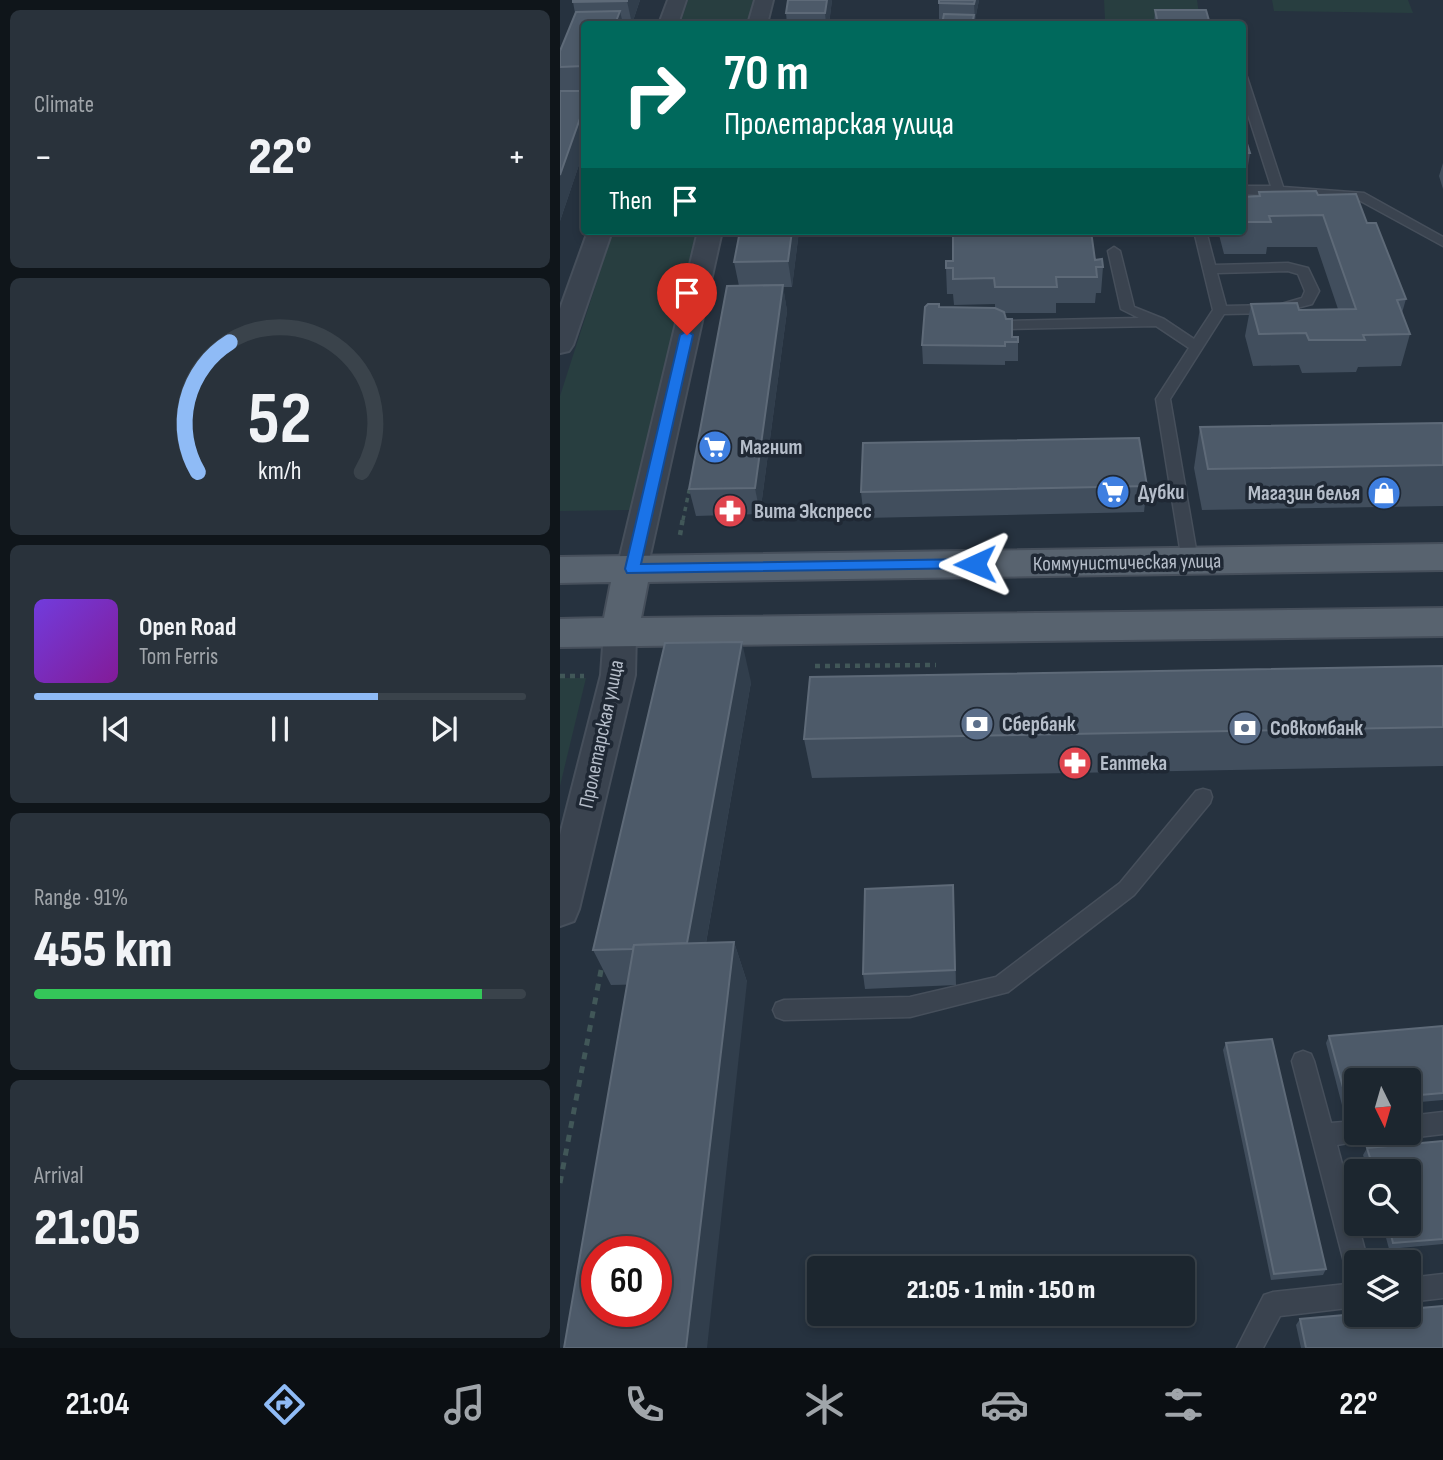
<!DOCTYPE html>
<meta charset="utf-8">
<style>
:root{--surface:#1c262f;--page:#29323b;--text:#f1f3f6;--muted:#a0a5aa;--line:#3a434b;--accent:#8fbbf6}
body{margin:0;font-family:"Sofia Sans Condensed",sans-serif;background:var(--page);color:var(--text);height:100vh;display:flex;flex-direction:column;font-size:26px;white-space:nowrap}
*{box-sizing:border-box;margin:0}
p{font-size:23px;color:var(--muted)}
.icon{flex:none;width:38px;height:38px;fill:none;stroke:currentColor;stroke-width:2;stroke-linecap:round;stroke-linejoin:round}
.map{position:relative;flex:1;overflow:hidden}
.panel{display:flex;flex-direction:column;gap:10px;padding:10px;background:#0f151a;width:560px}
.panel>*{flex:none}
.banner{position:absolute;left:21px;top:21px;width:665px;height:214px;border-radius:7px;box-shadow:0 4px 10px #0003,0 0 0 2px var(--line);background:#00695c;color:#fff;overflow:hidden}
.needle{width:46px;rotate:175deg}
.fabs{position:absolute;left:784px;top:1068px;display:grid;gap:14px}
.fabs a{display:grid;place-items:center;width:77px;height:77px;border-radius:7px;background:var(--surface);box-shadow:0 4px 10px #0003,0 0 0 2px var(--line);font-size:35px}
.speed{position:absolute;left:21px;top:1236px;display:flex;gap:14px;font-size:35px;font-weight:700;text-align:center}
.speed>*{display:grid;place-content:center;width:91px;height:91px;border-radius:50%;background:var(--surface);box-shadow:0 4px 10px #0003,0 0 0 2px var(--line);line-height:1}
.speed .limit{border:10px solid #d22;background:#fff;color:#111}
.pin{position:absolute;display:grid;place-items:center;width:60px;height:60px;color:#fff;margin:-72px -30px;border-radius:50% 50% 50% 0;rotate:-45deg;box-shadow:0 0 7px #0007}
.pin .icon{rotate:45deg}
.me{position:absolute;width:77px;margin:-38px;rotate:269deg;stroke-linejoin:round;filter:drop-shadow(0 0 5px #0008)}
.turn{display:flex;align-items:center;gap:24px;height:147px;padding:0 28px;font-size:32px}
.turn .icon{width:91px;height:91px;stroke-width:2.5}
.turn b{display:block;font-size:49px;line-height:60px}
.then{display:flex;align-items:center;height:66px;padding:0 28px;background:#0003;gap:14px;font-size:26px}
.big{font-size:52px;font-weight:800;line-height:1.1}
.panel .card{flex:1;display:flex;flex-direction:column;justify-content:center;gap:10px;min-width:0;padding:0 24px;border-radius:10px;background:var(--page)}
.panel .dial{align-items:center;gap:0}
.dial svg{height:182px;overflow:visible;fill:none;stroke:var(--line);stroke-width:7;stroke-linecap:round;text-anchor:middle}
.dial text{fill:var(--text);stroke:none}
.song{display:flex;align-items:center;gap:21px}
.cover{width:84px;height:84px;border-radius:10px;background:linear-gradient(135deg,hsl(260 70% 55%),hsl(290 70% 35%))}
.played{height:7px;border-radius:4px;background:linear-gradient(90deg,var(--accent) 70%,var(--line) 70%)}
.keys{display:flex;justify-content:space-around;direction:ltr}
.heat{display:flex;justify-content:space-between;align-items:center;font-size:38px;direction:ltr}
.charge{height:10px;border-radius:5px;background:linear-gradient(90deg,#34c759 91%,var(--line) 0)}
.trip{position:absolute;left:247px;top:1256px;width:388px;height:70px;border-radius:7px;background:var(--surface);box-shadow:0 4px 10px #0003,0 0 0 2px var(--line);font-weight:800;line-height:70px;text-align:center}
.tab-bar{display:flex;height:112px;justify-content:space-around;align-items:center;background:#0b0f13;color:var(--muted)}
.tab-bar .icon{width:49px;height:49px}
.tab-bar .current{color:var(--accent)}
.tab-bar b{font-size:32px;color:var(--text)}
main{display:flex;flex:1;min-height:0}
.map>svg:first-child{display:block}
.green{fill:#283e40}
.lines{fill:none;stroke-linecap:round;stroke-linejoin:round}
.service-casing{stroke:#464f5b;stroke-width:3}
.minor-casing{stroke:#464f5b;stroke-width:4}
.primary-casing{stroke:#464f5b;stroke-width:4}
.path-far2{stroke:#415758;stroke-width:3.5;stroke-dasharray:4.5 4.5;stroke-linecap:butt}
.path-far1{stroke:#415758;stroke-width:4.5;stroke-dasharray:5 5;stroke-linecap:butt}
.path{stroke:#415758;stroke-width:5;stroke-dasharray:7 7;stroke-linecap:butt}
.service{fill:#3a434f;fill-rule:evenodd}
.minor{fill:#3a434f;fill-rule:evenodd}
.primary{fill:#58636f;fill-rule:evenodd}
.wall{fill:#414e5d}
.shaded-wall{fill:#313e4c}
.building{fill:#4d5a69;stroke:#5e6a78;stroke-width:2;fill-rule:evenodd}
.route{fill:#1a73e8;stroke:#114b97;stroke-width:2}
.labels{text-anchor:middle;stroke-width:7;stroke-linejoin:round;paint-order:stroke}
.poi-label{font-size:21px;font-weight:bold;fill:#b6beca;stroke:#1f2834;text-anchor:start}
.street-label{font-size:21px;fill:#b6beca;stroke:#1f2834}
</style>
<main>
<section class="panel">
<div class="card"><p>Climate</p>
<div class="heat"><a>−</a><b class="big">22°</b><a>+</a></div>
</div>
<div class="card dial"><svg viewBox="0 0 100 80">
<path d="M14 69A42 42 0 1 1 86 69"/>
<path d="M14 69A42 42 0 0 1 28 12" stroke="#8fbbf6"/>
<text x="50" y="56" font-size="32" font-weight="700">52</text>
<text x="50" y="72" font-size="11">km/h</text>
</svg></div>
<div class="card">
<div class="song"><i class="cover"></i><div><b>Open Road</b><p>Tom Ferris</p></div></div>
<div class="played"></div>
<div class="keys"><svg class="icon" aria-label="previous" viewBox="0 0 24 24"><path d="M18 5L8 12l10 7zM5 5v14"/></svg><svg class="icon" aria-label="pause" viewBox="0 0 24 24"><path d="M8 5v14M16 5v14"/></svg><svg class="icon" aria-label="next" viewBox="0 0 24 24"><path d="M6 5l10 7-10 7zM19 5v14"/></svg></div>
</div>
<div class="card"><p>Range · 91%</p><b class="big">455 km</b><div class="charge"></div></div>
<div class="card"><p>Arrival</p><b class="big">21:05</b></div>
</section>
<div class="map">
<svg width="883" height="1348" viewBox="0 0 883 1348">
<rect width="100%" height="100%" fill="#26323f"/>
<!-- green -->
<g class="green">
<path d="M 128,0 L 195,0 L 189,24 L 120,24 Z"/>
<path d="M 544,0 L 637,0 L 640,21 L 545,20 Z"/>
<path d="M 712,0 L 848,0 L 853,13 L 714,11 Z"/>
<path d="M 53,231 L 138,231 L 70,510 L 0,511 L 0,396 Z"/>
<path d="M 0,678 L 26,678 L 0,786 Z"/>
</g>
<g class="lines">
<defs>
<g id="service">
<path d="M 682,74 L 687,77 L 723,187 L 804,193 L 883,237 L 883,246 L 797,199 L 682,194 L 682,186 L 711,186 L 682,96 Z"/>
<path d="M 634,231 L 646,231 L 655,265 L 728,263 L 748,268 L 759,291 L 752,304 L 718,313 L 664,314 L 610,399 L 638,561 L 630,567 L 622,561 L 596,399 L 629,348 L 596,326 L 448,329 L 441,325 L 448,321 L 579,318 L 561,309 L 548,251 L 554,247 L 560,251 L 574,307 L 604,319 L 634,339 L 653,310 ZM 728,271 L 738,274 L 745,291 L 742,298 L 718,305 L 666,306 L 657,273 Z"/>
<path d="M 643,789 L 650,791 L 652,797 L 650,803 L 574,895 L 448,992 L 350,1017 L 224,1020 L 216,1017 L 213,1010 L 216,1003 L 224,1000 L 350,997 L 436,977 L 560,883 L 636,791 Z"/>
<path d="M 743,1051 L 751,1054 L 754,1061 L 771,1123 L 796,1121 L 796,1132 L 807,1132 L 804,1140 L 777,1145 L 808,1262 L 796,1262 L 796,1274 L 787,1271 L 784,1262 L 732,1061 L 735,1054 Z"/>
<path d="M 883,1112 L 883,1134 L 849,1138 L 841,1135 L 840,1132 L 849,1132 L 849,1116 Z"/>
<path d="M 883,1274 L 883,1298 L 849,1302 L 849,1278 Z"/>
<path d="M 796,1283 L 796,1307 L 720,1316 L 703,1348 L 677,1348 L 704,1295 L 713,1292 Z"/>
</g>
<g id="minor">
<path d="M 108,0 L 126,0 L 118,24 L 99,24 Z"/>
<path d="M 195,0 L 213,0 L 207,24 L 188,24 Z"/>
<path d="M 28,231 L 52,231 L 13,345 L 9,351 L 0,353 L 0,309 Z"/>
<path d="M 138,231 L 162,231 L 87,569 L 83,577 L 72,580 L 61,577 L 57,569 Z"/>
<path d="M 60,620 L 71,623 L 76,632 L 75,675 L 19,909 L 14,921 L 0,926 L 0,835 L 41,675 L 44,632 L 49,623 Z"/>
</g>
<path id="primary" d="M 883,544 L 883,570 L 88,582 L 81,618 L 883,608 L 883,636 L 0,647 L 0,619 L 44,618 L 51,582 L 0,583 L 0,557 Z"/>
</defs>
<!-- service casing -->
<use href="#service" class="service-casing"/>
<!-- minor casing -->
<use href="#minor" class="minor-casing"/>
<!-- primary casing -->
<use href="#primary" class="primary-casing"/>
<!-- path-far2 -->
<path class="path-far2" d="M 123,520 L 130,486"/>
<!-- path-far1 -->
<g class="path-far1">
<path d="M 120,535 L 123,518"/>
<path d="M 255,666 L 376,665"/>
<path d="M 0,676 L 24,676"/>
</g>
<!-- path -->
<path class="path" d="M 0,1183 L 43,960"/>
<!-- service -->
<use href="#service" class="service"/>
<!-- minor -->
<use href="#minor" class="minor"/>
<!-- primary -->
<use href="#primary" class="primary"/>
</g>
<!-- wall -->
<g class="wall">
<path d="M 13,0 L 80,0 L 72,24 L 24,24 L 24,150 L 0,221 L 0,51 L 15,13 L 13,2 Z"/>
<path d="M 228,0 L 272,0 L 269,24 L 227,24 L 226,13 Z"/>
<path d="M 419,0 L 414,24 L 382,24 L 383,20 L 379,20 L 379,3 Z"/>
<path d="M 595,10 L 650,24 L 594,24 Z"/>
<path d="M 682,128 L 690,153 L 686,178 L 682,178 Z"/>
<path d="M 883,163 L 883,189 L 879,176 Z"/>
<path d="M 699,192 L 758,195 L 807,223 L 846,299 L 842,313 L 850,334 L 841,366 L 798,367 L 796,372 L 742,373 L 739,365 L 693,366 L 685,336 L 691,304 L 739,310 L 778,309 L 757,247 L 707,247 L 706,254 L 664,254 L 658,231 L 682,231 L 682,197 L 698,196 Z"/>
<path d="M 180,231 L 239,231 L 232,287 L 223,287 L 227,311 L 200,514 L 136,516 L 129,489 L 179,286 L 174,262 Z"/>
<path d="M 535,260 L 543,267 L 541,293 L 536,293 L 535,303 L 496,303 L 496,313 L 444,313 L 452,337 L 458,337 L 458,361 L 445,361 L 445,365 L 363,364 L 362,345 L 379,307 L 435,308 L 435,304 L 394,305 L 393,294 L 387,294 L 386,268 L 393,261 Z"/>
<path d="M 883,423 L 883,506 L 642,510 L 634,468 L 640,427 Z"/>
<path d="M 587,486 L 584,512 L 304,518 L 301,492 Z"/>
<path d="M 883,666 L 883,766 L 252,778 L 244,739 Z"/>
<path d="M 191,682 L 146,943 L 174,942 L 187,982 L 51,985 L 33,950 Z"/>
<path d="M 394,902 L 396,985 L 305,989 L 303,974 Z"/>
<path d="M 883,1026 L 883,1100 L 849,1103 L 849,1080 L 796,1080 L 796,1108 L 783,1109 L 766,1043 L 769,1036 Z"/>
<path d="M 666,1043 L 766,1269 L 763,1275 L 711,1280 L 663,1050 Z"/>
<path d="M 883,1141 L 883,1244 L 829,1249 L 822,1223 L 849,1223 L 849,1171 L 808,1171 L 803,1155 L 807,1148 Z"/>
<path d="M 740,1319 L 883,1348 L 741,1348 L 736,1325 Z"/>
</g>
<!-- shaded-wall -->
<g class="shaded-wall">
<path d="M 67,0 L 80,0 L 72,24 L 67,1 Z"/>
<path d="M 267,0 L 272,0 L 269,24 L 266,24 L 265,13 Z"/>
<path d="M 415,0 L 419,0 L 415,21 L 414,4 Z"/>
<path d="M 60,11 L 63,24 L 55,24 Z"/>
<path d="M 24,107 L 24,150 L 0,221 L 0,175 Z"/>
<path d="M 232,231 L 239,231 L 232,287 L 228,261 Z"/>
<path d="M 223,285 L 227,311 L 200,514 L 195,488 Z"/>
<path d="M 182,642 L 191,682 L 139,983 L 126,948 Z"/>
<path d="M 174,942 L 187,982 L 147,1348 L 126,1348 Z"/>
</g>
<!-- building -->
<g class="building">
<path d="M 13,0 L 67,0 L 67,1 L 13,2 Z"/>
<path d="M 228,0 L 267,0 L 265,13 L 226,13 Z"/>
<path d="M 379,0 L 415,0 L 414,4 L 379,3 Z"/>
<path d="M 595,10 L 646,10 L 650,24 L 598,24 Z"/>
<path d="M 60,11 L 55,24 L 24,24 L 24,66 L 0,67 L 0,51 L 16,12 Z"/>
<path d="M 384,14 L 414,15 L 412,24 L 382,24 Z"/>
<path d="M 0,91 L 24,91 L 24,107 L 0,175 Z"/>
<path d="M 682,128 L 690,153 L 682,153 Z"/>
<path d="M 756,191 L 758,195 L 796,194 L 807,223 L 816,223 L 846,299 L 837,300 L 850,334 L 803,335 L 805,340 L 749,340 L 746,333 L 699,334 L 691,304 L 737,303 L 739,310 L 796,309 L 763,215 L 709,216 L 711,222 L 682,222 L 682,197 L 700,196 L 699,192 Z"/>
<path d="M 180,231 L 232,231 L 228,261 L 174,262 Z"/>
<path d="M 393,231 L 531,231 L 535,260 L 542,259 L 543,267 L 536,267 L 537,277 L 496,277 L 497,287 L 435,287 L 434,278 L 393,279 L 393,268 L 386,268 L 386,261 L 393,261 Z"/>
<path d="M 223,285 L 195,488 L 129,489 L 167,286 Z"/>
<path d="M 368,304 L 379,304 L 379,307 L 435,308 L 444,312 L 446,319 L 452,319 L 452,337 L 458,337 L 458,342 L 445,342 L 445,346 L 362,345 L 365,307 Z"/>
<path d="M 883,423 L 883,465 L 648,469 L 640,427 Z"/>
<path d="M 579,438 L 587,486 L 301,492 L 303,443 Z"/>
<path d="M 182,642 L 127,943 L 74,945 L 73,949 L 33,950 L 105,643 Z"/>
<path d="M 883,666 L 883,727 L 244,739 L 250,677 Z"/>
<path d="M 393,885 L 395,970 L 303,974 L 305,889 Z"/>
<path d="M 174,942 L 126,1348 L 4,1348 L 74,945 ZM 37,1251 L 96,1251 L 96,1311 L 37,1311 Z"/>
<path d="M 883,1026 L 883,1093 L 849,1096 L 849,1080 L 796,1080 L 796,1101 L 787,1102 L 769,1036 Z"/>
<path d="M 712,1039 L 766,1269 L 714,1274 L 666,1043 Z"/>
<path d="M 883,1141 L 883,1239 L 833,1243 L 828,1223 L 849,1223 L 849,1171 L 814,1171 L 807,1148 Z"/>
<path d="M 883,1306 L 883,1348 L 746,1348 L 740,1319 L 796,1314 L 849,1314 L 849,1309 Z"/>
</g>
<!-- route -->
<path class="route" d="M 127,331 L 133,335 L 81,564 L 415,559 L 421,561 L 423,564 L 421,568 L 67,573 L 65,569 L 120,335 Z"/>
<!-- icons -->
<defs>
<symbol id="supermarket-disc" viewBox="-11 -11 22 22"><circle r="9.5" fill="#3f7fe0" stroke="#1f2834"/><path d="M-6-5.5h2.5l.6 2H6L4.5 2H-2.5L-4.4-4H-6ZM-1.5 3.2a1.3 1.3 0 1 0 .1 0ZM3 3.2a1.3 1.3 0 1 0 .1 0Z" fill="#fff"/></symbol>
<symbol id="shop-disc" viewBox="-11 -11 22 22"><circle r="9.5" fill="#3f7fe0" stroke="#1f2834"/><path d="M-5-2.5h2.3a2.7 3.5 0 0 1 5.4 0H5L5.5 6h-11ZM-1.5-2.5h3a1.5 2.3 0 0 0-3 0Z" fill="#fff"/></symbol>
<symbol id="pharmacy-disc" viewBox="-11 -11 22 22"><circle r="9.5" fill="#e0444e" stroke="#1f2834"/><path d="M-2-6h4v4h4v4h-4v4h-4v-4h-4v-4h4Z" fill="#fff"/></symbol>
<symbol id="bank-disc" viewBox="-11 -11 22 22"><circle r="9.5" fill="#5c6f8a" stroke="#1f2834"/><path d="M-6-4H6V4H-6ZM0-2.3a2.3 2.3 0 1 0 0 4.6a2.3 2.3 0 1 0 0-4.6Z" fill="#fff"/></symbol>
</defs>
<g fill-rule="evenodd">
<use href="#supermarket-disc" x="136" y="428" width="38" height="38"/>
<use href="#supermarket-disc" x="534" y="473" width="38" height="38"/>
<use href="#shop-disc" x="805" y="474" width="38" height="38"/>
<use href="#pharmacy-disc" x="151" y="492" width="38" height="38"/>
<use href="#bank-disc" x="398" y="705" width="38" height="38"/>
<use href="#bank-disc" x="666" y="709" width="38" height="38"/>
<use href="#pharmacy-disc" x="496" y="744" width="38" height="38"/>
</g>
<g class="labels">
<!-- poi labels -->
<g class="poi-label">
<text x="180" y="454">Магнит</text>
<text x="578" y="499">Дубки</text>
<text x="800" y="500" text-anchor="end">Магазин белья</text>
<text x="194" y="518">Вита Экспресс</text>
<text x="442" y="731">Сбербанк</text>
<text x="710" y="735">Совкомбанк</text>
<text x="540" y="770">Еаптека</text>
</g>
<!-- street labels -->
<g class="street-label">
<text transform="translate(567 562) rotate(-1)" y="7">Коммунистическая улица</text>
<text transform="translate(41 734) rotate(-78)" y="7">Пролетарская улица</text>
</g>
</g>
</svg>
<div class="fabs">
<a><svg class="needle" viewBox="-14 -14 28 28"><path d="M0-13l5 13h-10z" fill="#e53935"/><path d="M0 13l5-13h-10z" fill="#a0a5aa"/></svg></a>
<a><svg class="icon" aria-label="search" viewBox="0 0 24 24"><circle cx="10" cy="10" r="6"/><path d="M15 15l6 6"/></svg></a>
<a><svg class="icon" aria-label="layers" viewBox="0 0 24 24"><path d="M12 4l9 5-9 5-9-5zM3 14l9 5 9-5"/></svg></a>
</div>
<div class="speed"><div class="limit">60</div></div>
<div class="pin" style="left:127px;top:335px;background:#d93025"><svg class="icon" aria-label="arrive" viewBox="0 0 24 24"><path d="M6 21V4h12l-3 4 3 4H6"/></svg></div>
<svg class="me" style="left:415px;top:564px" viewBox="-20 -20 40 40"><path d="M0-17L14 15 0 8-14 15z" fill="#1a73e8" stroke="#fff" stroke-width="4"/></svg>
<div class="trip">21:05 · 1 min · 150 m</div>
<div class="banner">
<div class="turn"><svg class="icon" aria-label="right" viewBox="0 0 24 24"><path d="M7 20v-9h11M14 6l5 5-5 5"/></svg><div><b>70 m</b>Пролетарская улица</div></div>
<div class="then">Then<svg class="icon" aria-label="arrive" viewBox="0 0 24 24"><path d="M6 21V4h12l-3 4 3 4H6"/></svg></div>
</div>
</div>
</main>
<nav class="tab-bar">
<b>21:04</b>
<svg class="icon current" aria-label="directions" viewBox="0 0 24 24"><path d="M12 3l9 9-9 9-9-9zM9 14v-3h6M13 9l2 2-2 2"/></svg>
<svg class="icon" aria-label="music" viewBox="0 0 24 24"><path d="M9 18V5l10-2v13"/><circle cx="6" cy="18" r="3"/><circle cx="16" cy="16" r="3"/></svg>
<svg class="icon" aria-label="phone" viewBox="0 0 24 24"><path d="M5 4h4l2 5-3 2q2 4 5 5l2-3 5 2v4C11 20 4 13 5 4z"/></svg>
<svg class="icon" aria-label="climate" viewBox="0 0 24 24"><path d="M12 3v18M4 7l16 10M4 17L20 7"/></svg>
<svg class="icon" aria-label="car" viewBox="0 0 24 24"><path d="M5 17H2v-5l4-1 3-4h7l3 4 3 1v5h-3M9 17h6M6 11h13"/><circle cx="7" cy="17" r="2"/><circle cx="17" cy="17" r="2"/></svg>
<svg class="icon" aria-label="filters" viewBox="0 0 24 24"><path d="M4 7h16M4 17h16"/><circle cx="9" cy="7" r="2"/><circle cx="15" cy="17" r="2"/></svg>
<b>22°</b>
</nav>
